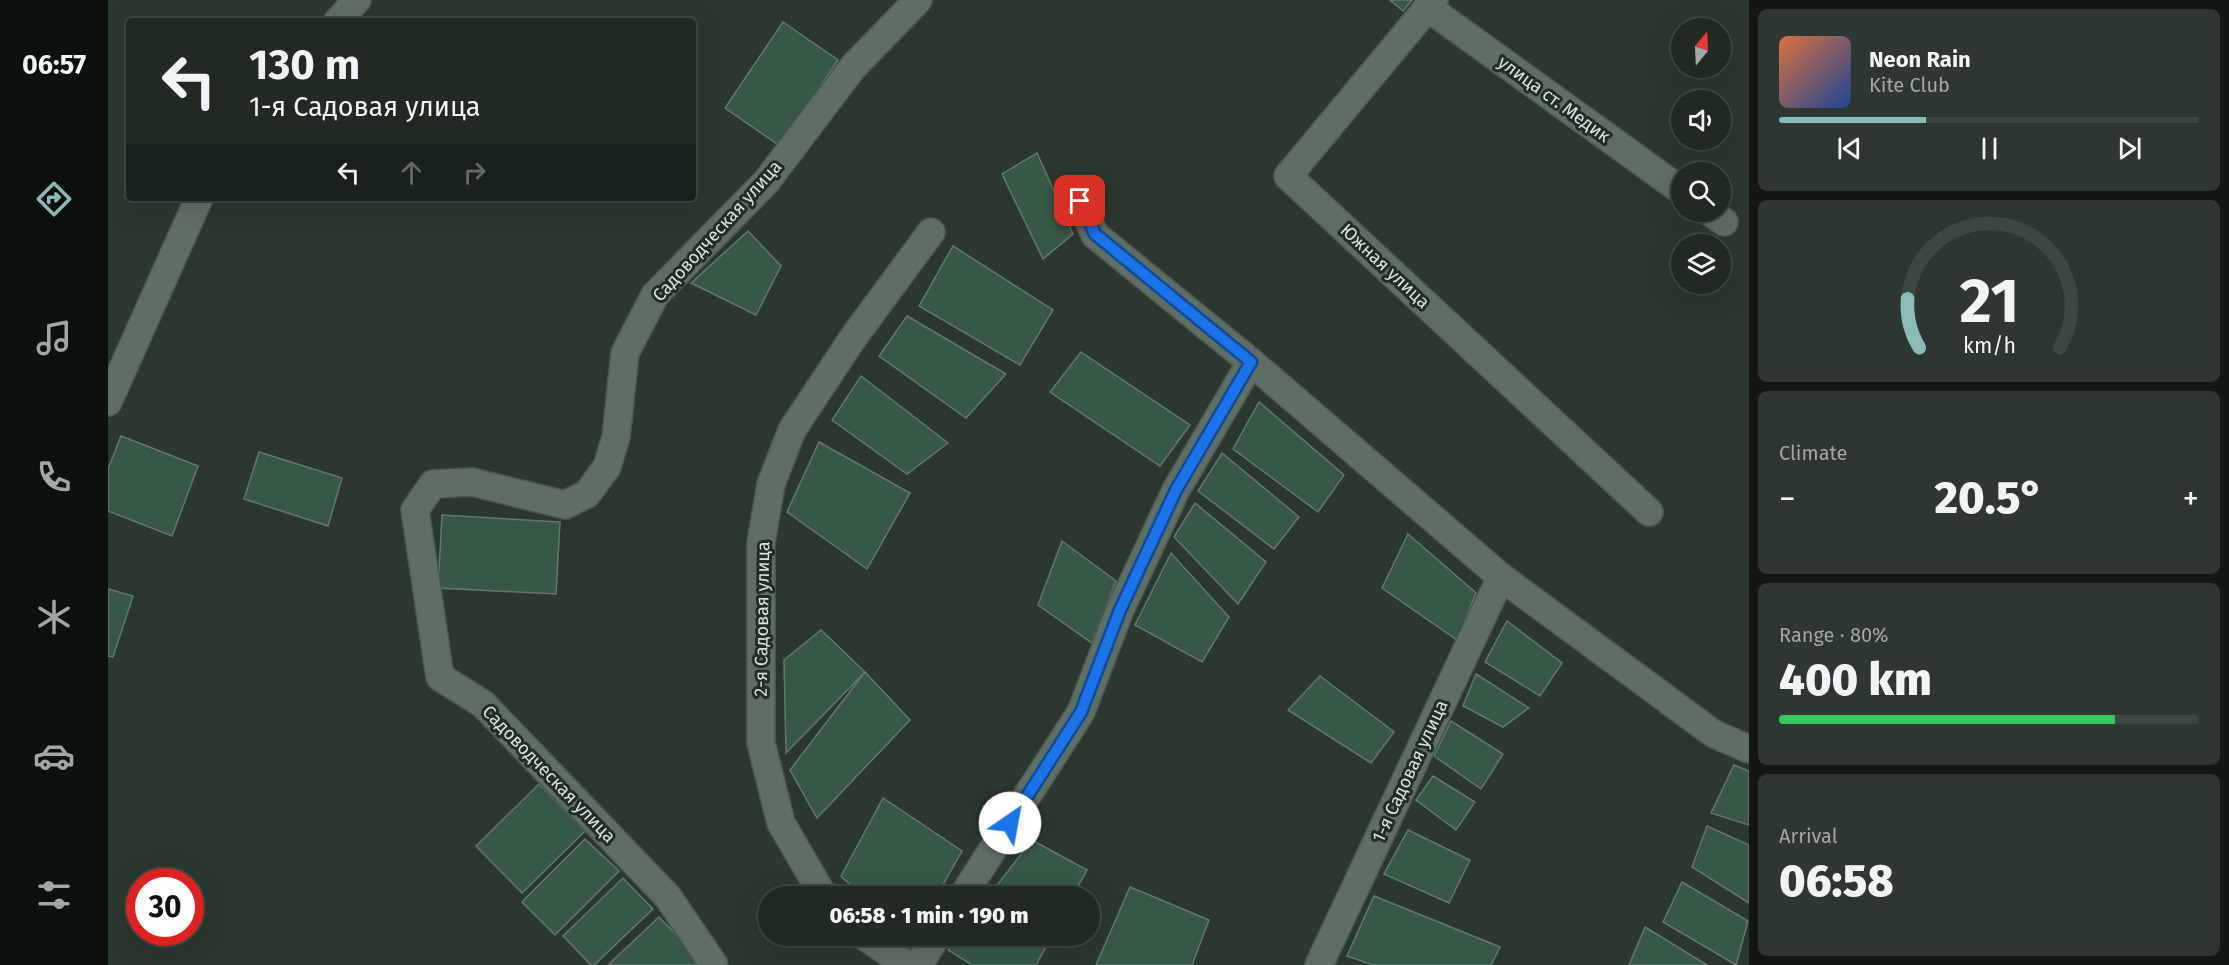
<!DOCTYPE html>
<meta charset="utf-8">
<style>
:root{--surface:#202a23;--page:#2d3630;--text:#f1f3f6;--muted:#a2a7a6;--line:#3d4641;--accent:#8bbbb9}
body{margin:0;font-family:"Fira Sans",sans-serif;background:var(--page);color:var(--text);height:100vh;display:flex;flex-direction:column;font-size:22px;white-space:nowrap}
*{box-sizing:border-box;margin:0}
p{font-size:20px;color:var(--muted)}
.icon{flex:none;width:33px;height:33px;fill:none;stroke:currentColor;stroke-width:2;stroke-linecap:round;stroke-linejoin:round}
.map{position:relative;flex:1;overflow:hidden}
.drawer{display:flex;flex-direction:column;gap:9px;padding:9px;background:#121713;width:480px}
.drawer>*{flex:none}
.top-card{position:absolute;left:18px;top:18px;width:570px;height:183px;border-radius:6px;box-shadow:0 6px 24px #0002,0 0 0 2px var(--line);background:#202a23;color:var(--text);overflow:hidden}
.needle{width:39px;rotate:18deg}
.buttons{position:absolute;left:1563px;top:18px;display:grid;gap:12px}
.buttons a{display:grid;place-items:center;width:60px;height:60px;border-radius:50%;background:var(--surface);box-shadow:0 6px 24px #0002,0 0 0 2px var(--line);font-size:30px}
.speed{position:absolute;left:18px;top:868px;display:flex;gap:12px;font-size:30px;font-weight:700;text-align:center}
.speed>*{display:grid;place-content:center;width:78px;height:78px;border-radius:50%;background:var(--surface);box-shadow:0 6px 24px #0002,0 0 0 2px var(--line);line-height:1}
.speed .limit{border:9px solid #d22;background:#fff;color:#111}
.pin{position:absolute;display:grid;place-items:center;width:51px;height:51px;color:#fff;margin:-26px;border-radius:12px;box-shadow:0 3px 9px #0006}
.me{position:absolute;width:66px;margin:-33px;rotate:33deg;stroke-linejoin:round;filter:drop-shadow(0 0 4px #0008)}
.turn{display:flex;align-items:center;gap:21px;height:126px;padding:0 24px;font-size:27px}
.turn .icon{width:78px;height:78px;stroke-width:2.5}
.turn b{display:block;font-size:42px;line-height:51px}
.lanes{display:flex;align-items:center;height:57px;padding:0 24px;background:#0003;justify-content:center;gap:30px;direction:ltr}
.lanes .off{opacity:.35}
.big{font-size:45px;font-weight:800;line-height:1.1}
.drawer .widget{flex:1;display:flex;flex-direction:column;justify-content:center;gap:9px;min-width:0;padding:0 21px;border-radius:9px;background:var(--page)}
.drawer .dial{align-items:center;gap:0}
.dial svg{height:156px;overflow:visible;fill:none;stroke:var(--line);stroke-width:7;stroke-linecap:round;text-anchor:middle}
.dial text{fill:var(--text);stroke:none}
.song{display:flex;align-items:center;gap:18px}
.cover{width:72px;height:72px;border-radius:9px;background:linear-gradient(135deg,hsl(20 70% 55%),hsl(220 70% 35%))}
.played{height:6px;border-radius:3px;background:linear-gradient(90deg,var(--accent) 35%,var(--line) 35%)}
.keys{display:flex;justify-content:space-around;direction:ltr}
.heat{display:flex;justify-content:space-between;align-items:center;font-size:33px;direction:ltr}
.charge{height:9px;border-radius:4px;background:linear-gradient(90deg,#34c759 80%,var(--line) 0)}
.trip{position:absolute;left:650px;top:886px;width:342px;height:60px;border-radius:30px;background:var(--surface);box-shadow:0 6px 24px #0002,0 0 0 2px var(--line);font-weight:800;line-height:60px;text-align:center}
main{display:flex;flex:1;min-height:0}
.tab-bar{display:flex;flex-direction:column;width:108px;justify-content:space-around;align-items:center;background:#0d110e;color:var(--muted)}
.tab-bar .icon{width:42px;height:42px}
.tab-bar .active{color:var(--accent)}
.tab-bar b{font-size:27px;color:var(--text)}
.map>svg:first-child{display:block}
.building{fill:#365844;stroke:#67766c;stroke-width:1.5}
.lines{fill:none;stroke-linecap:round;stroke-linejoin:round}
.minor-casing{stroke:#4a564e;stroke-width:30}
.minor{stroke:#5f6e65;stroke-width:27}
.route-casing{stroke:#114b97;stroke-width:15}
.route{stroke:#1a73e8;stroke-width:10}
.labels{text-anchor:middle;stroke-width:6;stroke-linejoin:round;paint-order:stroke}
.street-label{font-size:18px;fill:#dae3dd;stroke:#202e26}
</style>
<main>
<nav class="tab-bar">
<b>06:57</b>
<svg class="icon active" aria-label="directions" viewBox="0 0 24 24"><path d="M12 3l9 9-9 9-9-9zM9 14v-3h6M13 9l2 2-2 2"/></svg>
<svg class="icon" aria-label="music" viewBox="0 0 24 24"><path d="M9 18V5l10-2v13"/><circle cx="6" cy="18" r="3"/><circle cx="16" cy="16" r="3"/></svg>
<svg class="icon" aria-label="phone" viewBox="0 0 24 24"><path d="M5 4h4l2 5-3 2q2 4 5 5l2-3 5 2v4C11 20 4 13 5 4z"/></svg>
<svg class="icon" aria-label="climate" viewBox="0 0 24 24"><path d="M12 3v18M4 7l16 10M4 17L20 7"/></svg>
<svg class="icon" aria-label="car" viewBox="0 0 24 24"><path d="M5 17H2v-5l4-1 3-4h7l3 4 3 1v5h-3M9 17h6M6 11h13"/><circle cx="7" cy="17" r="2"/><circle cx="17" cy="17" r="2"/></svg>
<svg class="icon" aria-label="filters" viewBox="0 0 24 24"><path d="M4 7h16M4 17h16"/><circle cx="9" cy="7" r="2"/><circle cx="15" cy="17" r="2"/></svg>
</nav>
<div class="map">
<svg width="1641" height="965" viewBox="0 0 1641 965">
<rect width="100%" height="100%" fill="#2a382f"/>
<!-- building -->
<g class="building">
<path d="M 1282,0 L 1304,0 L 1295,11 Z"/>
<path d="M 675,22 L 730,60 L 672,146 L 617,108 Z"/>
<path d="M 929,153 L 965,234 L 935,259 L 894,174 Z"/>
<path d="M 640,231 L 673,266 L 648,315 L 583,283 Z"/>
<path d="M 845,246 L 945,310 L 912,365 L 811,306 Z"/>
<path d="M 799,316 L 898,374 L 858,418 L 771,356 Z"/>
<path d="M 973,352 L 1082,425 L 1052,466 L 942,392 Z"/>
<path d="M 753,376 L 840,443 L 799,474 L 724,420 Z"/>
<path d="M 1151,402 L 1236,475 L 1210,512 L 1125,449 Z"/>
<path d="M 13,436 L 90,466 L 64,536 L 0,511 L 0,469 Z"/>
<path d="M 711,442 L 802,493 L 759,569 L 679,512 Z"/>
<path d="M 151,452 L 234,478 L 220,526 L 136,499 Z"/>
<path d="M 1114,453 L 1191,517 L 1166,549 L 1090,491 Z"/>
<path d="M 1087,503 L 1158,562 L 1130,604 L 1066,537 Z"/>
<path d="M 334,515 L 452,522 L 448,594 L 330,588 Z"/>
<path d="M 1300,534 L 1368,593 L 1349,640 L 1274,588 Z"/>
<path d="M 954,541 L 1008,581 L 984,643 L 930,605 Z"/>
<path d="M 1063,553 L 1121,617 L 1094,662 L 1027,625 Z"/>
<path d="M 0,589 L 25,596 L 5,657 L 0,656 Z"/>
<path d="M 1399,621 L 1454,663 L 1432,696 L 1377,662 Z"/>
<path d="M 713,630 L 757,672 L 678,753 L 676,660 Z"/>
<path d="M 757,672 L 802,720 L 709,818 L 682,770 Z"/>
<path d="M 1368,674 L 1421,708 L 1395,727 L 1355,706 Z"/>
<path d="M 1212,676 L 1286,732 L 1263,763 L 1180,710 Z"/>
<path d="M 1343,721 L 1395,754 L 1373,789 L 1326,756 Z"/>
<path d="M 1626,765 L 1641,771 L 1641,825 L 1603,813 Z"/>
<path d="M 1325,776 L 1367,802 L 1348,830 L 1308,800 Z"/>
<path d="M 431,784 L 477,831 L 414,893 L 368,846 Z"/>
<path d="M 775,798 L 854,851 L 828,897 L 755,897 L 733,876 Z"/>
<path d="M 1599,826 L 1641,845 L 1641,903 L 1584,867 Z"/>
<path d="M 1300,830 L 1362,860 L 1341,903 L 1276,874 Z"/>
<path d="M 477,839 L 511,871 L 447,935 L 414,902 Z"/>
<path d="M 924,840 L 979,870 L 964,897 L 880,897 Z"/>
<path d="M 515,878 L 545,909 L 486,965 L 483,965 L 455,936 Z"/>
<path d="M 1574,882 L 1640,921 L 1628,965 L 1555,922 Z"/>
<path d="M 1022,887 L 1101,920 L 1084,965 L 988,965 Z"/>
<path d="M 1266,896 L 1392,947 L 1383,965 L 1265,965 L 1239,956 Z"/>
<path d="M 551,917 L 597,964 L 595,965 L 500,965 Z"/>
<path d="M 1537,927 L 1599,965 L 1521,965 Z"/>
<path d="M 850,936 L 944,936 L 928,965 L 864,965 L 840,950 Z"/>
</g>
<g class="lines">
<defs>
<g id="minor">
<path d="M 1326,0 L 1180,176 L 1541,512"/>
<path d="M 1319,7 L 1574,191"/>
<path d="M 230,21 L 249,0"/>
<path d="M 972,201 L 987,235 L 1143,362 L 1393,577 L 1606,734 L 1641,749"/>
<path d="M 1602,212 L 1616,222"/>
<path d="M 0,402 L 91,198"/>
<path d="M 716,897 L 673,823 L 653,743 L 653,543 L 663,484 L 684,430 L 745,338 L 823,232"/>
<path d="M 854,897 L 973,712 L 1012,610 L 1068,490 L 1143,362"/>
<path d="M 756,936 L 799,965"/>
<path d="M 606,965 L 560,897 L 375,704 L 332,677 L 307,510 L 325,484 L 364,482 L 457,505 L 479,494 L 499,467 L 508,437 L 517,353 L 547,295 L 658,182 L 745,67 L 810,0"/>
<path d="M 810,965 L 829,936"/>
<path d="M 1211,965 L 1393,577"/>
</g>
</defs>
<!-- minor casing -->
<use href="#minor" class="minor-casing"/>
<!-- minor -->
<use href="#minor" class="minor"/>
</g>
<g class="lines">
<defs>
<path id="route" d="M 902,823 L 973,712 L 1012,610 L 1068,490 L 1143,362 L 987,234 L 972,201"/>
</defs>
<!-- route casing -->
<use href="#route" class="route-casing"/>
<!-- route -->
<use href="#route" class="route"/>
</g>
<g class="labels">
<!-- street labels -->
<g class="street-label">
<text transform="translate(1446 99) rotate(36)" y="6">улица ст. Медик</text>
<text transform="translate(609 231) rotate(-48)" y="6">Садоводческая улица</text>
<text transform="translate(1277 266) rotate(43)" y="6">Южная улица</text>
<text transform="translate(654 619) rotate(-89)" y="6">2-я Садовая улица</text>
<text transform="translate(1302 771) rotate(-65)" y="6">1-я Садовая улица</text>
<text transform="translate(441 774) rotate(46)" y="6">Садоводческая улица</text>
</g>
</g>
</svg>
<div class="buttons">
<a><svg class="needle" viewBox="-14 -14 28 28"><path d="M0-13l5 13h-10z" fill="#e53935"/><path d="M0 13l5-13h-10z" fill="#a2a7a6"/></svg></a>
<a><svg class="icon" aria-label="sound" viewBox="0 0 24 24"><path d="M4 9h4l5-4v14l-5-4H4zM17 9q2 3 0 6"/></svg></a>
<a><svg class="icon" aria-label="search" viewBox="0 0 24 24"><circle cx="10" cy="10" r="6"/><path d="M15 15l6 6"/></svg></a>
<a><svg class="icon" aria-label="layers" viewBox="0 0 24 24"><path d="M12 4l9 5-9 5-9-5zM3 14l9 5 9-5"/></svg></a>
</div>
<div class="speed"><div class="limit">30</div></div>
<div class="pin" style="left:972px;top:201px;background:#d93025"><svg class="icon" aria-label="arrive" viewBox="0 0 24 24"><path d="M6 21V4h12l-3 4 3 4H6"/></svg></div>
<svg class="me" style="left:902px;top:823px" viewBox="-20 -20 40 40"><circle r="19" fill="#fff"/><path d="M0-13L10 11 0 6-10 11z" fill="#1a73e8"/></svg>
<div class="trip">06:58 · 1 min · 190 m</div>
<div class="top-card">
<div class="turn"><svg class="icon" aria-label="left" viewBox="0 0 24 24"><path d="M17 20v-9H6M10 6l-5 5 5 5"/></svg><div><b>130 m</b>1-я Садовая улица</div></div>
<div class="lanes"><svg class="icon" aria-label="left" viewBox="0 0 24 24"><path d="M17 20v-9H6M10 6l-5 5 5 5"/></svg><svg class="icon off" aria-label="ahead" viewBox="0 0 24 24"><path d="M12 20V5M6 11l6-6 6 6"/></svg><svg class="icon off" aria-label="right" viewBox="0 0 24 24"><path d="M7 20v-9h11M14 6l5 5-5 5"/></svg></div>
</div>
</div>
<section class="drawer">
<div class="widget">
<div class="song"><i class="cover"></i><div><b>Neon Rain</b><p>Kite Club</p></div></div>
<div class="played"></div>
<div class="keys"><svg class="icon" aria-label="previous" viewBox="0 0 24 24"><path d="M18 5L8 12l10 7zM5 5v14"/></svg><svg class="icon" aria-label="pause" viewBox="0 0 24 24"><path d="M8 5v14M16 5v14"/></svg><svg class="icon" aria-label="next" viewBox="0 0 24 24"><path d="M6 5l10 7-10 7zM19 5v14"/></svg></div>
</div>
<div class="widget dial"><svg viewBox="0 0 100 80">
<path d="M14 69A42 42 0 1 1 86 69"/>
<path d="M14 69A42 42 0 0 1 8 44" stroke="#8bbbb9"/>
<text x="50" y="56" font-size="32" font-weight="700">21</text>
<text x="50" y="72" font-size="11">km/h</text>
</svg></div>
<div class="widget"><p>Climate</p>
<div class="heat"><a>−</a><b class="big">20.5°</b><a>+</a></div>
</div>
<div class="widget"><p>Range · 80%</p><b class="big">400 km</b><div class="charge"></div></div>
<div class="widget"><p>Arrival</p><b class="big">06:58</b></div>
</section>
</main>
